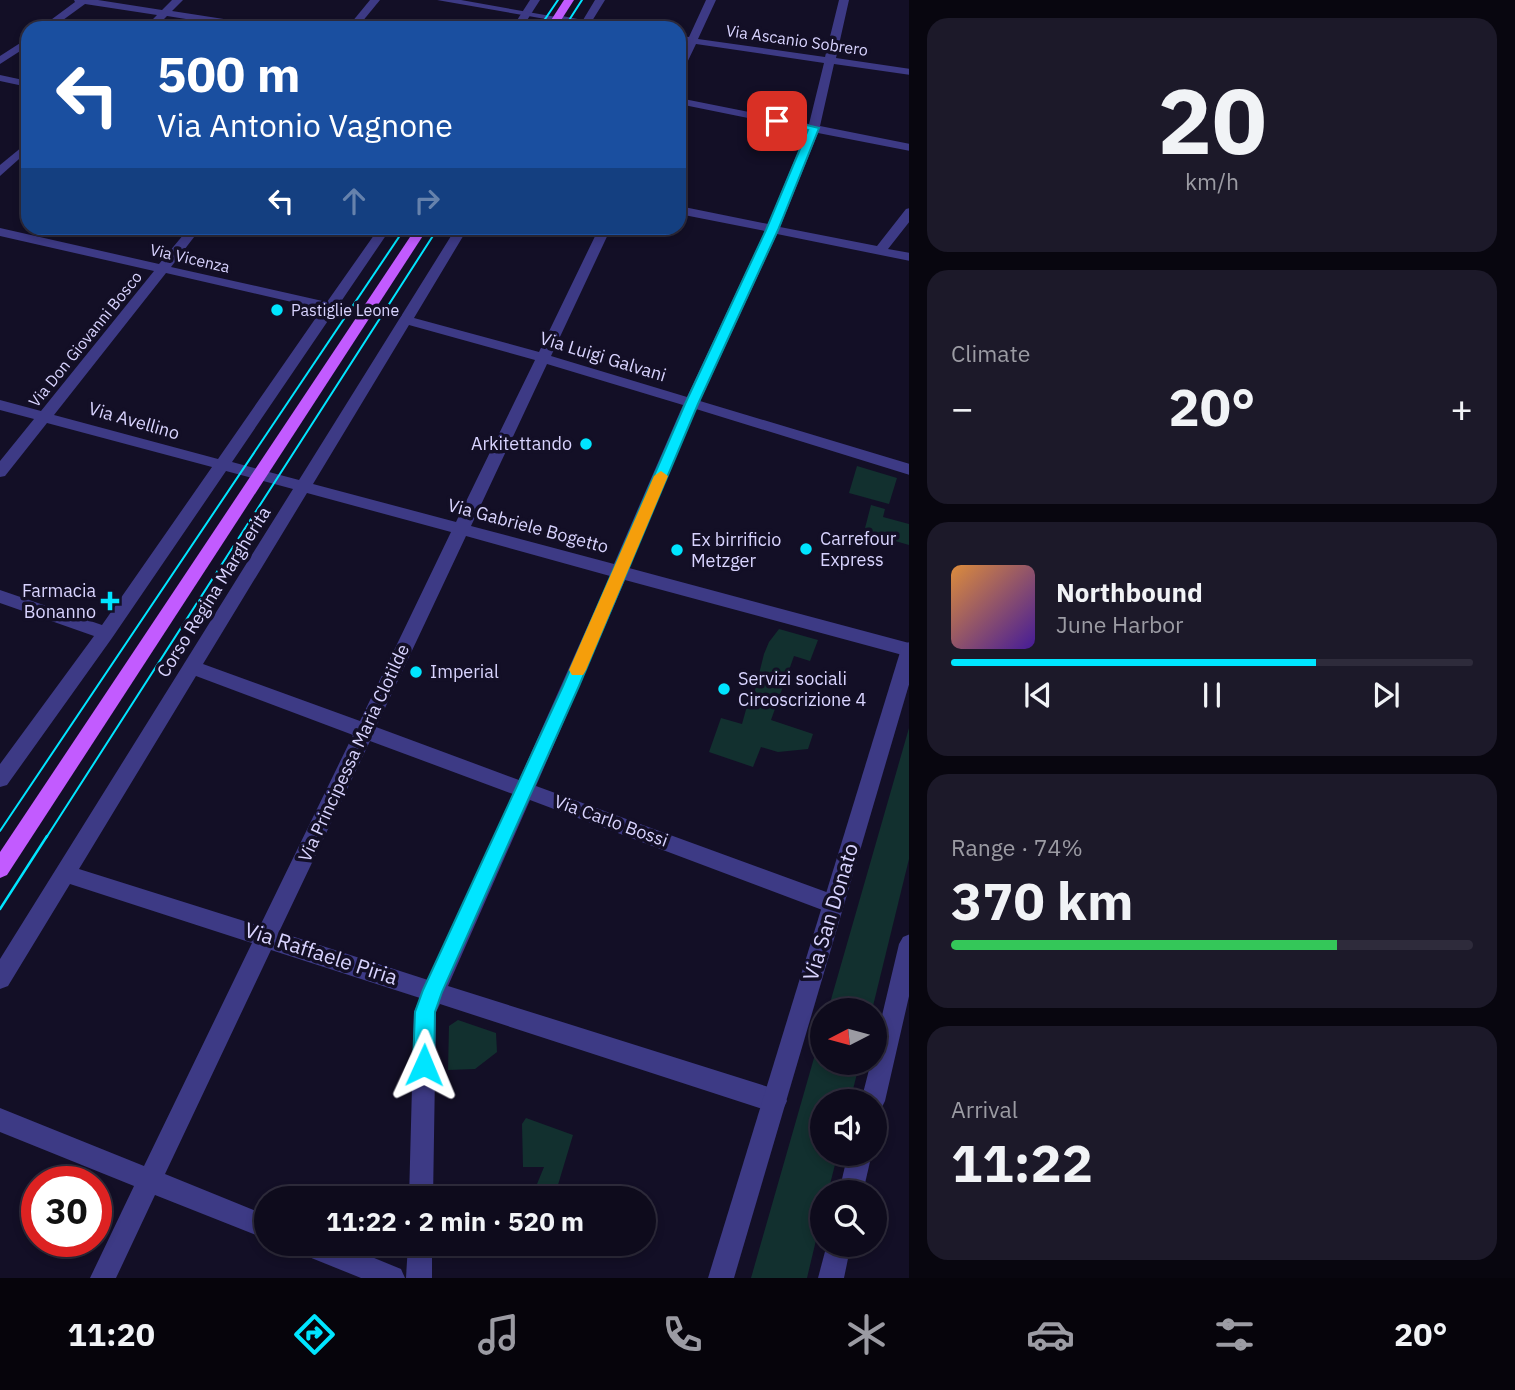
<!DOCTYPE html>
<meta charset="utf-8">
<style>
:root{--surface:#0e0b1c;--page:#1c1929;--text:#f1f3f6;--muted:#9b9ba3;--line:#2e2b3b;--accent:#00e5ff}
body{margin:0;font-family:"IBM Plex Sans",sans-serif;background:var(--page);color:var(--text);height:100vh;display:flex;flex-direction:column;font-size:26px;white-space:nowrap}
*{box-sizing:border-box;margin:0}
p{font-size:23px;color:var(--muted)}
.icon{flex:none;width:38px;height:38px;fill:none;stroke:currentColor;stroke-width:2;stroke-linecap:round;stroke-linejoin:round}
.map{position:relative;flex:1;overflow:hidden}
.drawer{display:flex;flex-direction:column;gap:18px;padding:18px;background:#08060f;width:606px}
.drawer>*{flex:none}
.guide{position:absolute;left:21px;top:21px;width:665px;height:214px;border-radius:21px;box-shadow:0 4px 10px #0003,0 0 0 2px var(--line);background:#1a4fa0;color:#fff;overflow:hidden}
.needle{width:46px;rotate:264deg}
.fabs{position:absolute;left:810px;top:998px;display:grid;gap:14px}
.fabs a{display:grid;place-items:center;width:77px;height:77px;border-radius:50%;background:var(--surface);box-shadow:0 4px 10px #0003,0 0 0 2px var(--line);font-size:35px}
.speed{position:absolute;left:21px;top:1166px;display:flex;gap:14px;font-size:35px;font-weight:700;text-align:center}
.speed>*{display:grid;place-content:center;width:91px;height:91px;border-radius:50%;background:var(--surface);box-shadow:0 4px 10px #0003,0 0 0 2px var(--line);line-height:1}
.speed .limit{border:10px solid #d22;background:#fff;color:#111}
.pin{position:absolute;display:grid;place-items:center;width:60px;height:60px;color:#fff;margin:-30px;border-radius:14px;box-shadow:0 4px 10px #0006}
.me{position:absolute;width:77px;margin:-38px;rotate:1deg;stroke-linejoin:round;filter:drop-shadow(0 0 5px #0008)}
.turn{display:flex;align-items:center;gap:24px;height:147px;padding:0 21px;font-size:32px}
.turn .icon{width:91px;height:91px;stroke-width:2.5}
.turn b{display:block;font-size:49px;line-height:60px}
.lanes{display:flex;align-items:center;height:66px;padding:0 21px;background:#0003;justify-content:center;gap:35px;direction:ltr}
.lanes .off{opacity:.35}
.big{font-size:52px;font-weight:800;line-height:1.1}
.drawer .widget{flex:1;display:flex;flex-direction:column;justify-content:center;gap:10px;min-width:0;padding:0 24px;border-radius:21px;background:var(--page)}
.drawer .dial{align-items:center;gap:0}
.dial b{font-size:91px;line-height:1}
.song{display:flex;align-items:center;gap:21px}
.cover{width:84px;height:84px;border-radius:10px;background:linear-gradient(135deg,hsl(30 70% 55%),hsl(260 70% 35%))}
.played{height:7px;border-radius:4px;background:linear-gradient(90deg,var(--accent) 70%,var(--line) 70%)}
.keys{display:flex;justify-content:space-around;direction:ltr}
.heat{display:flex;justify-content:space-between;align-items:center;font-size:38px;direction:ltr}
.charge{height:10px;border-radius:5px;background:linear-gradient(90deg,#34c759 74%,var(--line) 0)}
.trip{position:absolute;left:254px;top:1186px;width:402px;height:70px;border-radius:35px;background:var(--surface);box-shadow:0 4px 10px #0003,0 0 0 2px var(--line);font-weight:800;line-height:70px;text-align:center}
.tab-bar{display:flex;height:112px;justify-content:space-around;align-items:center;background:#06040b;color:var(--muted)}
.tab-bar .icon{width:49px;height:49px}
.tab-bar .current{color:var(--accent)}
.tab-bar b{font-size:32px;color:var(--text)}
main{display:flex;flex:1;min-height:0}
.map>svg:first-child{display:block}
.green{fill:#12302f}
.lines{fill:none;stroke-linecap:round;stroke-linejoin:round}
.minor{fill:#3d3a85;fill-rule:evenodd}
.tertiary{fill:#3d3a85;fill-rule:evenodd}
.primary{fill:#c25bff;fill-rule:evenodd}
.tram-far1{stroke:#00e5ff;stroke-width:2}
.tram{stroke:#00e5ff;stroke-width:2.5}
.route{fill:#00e5ff;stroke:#0095a6;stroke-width:2}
.slow{fill:#f59e0b}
.poi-dot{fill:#00e5ff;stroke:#130f26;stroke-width:2.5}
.labels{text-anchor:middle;stroke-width:7;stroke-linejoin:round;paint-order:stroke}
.far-street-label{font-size:16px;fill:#d9d4ff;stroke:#130f26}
.far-poi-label{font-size:16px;fill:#d9d4ff;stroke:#130f26;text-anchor:start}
.street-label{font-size:18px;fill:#d9d4ff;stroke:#130f26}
.poi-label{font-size:18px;fill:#d9d4ff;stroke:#130f26;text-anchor:start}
.near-street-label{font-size:21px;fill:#d9d4ff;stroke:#130f26}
</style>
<main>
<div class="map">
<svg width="910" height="1278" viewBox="0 0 910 1278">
<rect width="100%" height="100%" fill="#130f26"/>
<!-- green -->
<g class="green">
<path d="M 857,466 L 897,478 L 889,504 L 849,493 Z"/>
<path d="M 871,505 L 885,509 L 883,517 L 909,524 L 909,545 L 864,532 Z"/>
<path d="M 779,629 L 818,640 L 810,661 L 794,656 L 771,720 L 813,734 L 808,749 L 778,752 L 761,747 L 753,767 L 709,752 L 721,718 L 742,724 L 747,706 L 751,706 L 764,654 L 769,642 Z"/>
<path d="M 909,728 L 909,859 L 872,1010 L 828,1010 Z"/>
<path d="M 458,1020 L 496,1033 L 497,1052 L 475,1069 L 448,1070 L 449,1026 Z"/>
<path d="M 822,1030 L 822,1062 L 860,1062 L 850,1101 L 822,1101 L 822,1153 L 838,1153 L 828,1192 L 822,1192 L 822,1215 L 807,1278 L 751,1278 Z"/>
<path d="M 526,1118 L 573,1135 L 554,1198 L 535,1189 L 544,1167 L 523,1167 L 522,1124 Z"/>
</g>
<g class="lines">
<!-- minor -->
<g class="minor">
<path d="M 74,0 L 98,0 L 162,10 L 172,0 L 183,0 L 172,11 L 263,25 L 268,28 L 243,28 L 167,16 L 155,28 L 144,28 L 157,15 L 85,4 L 52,28 L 40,28 L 75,2 Z"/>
<path d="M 370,0 L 380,0 L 357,28 L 347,28 Z"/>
<path d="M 530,0 L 540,0 L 522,28 L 512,28 Z"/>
<path d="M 595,0 L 605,0 L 592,21 L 618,28 L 578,28 L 580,25 L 552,18 L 557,15 L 583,20 Z"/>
<path d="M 706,0 L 716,0 L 698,39 L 825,57 L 839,0 L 849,0 L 836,58 L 910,69 L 910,75 L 834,64 L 820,126 L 910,144 L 910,151 L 818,133 L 780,227 L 877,246 L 906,209 L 910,208 L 910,221 L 888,249 L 910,253 L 910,261 L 777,234 L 700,401 L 910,464 L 910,475 L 696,409 L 629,568 L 909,643 L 910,657 L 625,580 L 536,786 L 840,897 L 843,904 L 840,911 L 833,914 L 530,800 L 448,986 L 775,1089 L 783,1093 L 787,1101 L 783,1109 L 775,1113 L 440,1004 L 436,1012 L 433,1199 L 409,1199 L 414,1012 L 420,998 L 271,950 L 165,1174 L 266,1215 L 266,1239 L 155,1195 L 116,1278 L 90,1278 L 134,1186 L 0,1132 L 0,1108 L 144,1166 L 252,943 L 70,884 L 8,986 L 0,989 L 0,959 L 293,489 L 226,471 L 112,638 L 7,785 L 0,787 L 0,764 L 94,636 L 0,603 L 0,590 L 102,625 L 212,467 L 47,423 L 5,476 L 0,477 L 0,461 L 34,419 L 0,410 L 0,400 L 41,411 L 154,271 L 0,236 L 0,228 L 159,264 L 189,228 L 201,228 L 171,267 L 327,302 L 379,228 L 391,228 L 232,462 L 299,480 L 456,228 L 468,228 L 414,318 L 539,352 L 599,228 L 611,228 L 551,356 L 687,397 L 765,231 L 679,214 L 679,206 L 768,224 L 807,130 L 679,104 L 679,98 L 809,124 L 824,63 L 696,44 L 684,69 L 679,72 L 679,58 L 686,43 L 679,42 L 679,36 L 689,37 ZM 166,273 L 322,309 L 218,459 L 54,415 ZM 409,325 L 535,360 L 456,522 L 313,484 ZM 547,364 L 683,405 L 614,564 L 471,526 ZM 307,493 L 451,532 L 360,721 L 203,664 ZM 466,536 L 610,576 L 519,780 L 376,727 ZM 196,676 L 353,735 L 260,926 L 79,869 ZM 370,741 L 513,794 L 428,980 L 279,932 Z"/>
<path d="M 28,38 L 28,46 L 0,64 L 0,56 Z"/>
<path d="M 0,75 L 28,81 L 28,87 L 0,81 Z"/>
<path d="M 28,142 L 28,151 L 0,176 L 0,165 Z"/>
<path d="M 910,934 L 910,992 L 885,1101 L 881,1109 L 875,1112 L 875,1101 L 861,1101 L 871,1062 L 875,1062 L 875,1045 L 899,944 L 903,937 Z"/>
<path d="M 848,1153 L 872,1153 L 863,1192 L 839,1192 Z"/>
<path d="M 296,1244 L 340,1244 L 401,1269 L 405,1278 L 361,1278 L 299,1253 Z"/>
<path d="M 408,1244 L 432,1244 L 432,1278 L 406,1278 Z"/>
<path d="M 827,1244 L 851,1244 L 844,1278 L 818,1278 Z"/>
</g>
<!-- tertiary -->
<g class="tertiary">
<path d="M 437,0 L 461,0 L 562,18 L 557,21 Z"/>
<path d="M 910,642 L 910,681 L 734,1278 L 708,1278 L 901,649 L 904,644 Z"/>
</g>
<!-- primary -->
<g class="primary">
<path d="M 564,0 L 574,0 L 556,28 L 546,28 Z"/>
<path d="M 416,228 L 428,228 L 7,875 L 0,878 L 0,852 Z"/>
</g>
<!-- tram-far1 -->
<g class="tram-far1">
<path d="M 539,28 L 558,0"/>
<path d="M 564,28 L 582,0"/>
<path d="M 0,831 L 405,228"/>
<path d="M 46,838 L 438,228"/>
</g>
<!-- tram -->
<path class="tram" d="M 0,909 L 47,836"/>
</g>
<!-- route -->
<path class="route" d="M 777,118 L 819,128 L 778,230 L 698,404 L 579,686 L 442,992 L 435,1012 L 434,1065 L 431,1073 L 424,1076 L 416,1073 L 413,1065 L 415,1012 L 423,990 L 563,686 L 685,404 L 766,230 L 808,130 L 773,123 L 773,119 Z"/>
<!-- slow -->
<path class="slow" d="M 661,471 L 668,476 L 586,670 L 583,675 L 572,675 L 569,670 L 654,476 Z"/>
<!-- markers -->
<g class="poi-dot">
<circle cx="277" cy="310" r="7"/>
<circle cx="586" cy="444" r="7"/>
<circle cx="806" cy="549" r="7"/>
<circle cx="677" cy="550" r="7"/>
<path d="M106.5 590.5h7v7h7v7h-7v7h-7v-7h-7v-7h7z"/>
<circle cx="416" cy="672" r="7"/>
<circle cx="724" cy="689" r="7"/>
</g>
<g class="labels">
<!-- far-street labels -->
<g class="far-street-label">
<text transform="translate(797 40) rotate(8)" y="6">Via Ascanio Sobrero</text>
<text transform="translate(190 258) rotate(13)" y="6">Via Vicenza</text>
<text transform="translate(85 339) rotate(-51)" y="6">Via Don Giovanni Bosco</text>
</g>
<!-- far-poi labels -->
<g class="far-poi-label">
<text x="291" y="316">Pastiglie Leone</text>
</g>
<!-- street labels -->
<g class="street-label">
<text transform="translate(603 357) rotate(17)" y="6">Via Luigi Galvani</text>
<text transform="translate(134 421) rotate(16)" y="6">Via Avellino</text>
<text transform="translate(528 526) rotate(15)" y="6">Via Gabriele Bogetto</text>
<text transform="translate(214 592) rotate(-58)" y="6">Corso Regina Margherita</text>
<text transform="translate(354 753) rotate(-65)" y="6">Via Principessa Maria Clotilde</text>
<text transform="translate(611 821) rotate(20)" y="6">Via Carlo Bossi</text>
</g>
<!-- poi labels -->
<g class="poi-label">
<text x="572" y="450" text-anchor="end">Arkitettando</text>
<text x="820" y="545">Carrefour<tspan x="820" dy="21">Express</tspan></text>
<text x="691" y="546">Ex birrificio<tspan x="691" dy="21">Metzger</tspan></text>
<text x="96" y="597" text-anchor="end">Farmacia<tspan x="96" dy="21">Bonanno</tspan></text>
<text x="430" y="678">Imperial</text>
<text x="738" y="685">Servizi sociali<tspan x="738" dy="21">Circoscrizione 4</tspan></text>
</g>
<!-- near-street labels -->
<g class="near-street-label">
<text transform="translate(831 912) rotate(-73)" y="7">Via San Donato</text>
<text transform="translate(321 954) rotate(18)" y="7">Via Raffaele Piria</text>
</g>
</g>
</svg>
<div class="fabs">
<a><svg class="needle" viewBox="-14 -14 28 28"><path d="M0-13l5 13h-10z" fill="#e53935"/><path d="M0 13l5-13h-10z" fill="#9b9ba3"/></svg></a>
<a><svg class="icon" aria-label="sound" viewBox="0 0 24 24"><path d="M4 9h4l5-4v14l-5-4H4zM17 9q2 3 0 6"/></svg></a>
<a><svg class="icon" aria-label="search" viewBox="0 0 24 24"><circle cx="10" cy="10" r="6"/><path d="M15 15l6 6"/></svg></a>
</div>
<div class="speed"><div class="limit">30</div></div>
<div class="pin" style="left:777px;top:121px;background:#d93025"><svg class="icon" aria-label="arrive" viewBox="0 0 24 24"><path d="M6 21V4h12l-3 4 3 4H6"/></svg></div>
<svg class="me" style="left:424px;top:1065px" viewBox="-20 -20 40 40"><path d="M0-17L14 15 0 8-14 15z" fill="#00e5ff" stroke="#fff" stroke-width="4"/></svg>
<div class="trip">11:22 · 2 min · 520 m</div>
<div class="guide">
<div class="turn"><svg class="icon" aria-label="left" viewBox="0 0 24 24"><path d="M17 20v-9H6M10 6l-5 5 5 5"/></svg><div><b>500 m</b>Via Antonio Vagnone</div></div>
<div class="lanes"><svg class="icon" aria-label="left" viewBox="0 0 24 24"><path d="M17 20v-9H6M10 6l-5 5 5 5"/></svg><svg class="icon off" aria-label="ahead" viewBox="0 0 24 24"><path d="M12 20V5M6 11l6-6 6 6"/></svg><svg class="icon off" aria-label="right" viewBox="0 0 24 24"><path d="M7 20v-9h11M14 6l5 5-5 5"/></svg></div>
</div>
</div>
<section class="drawer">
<div class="widget dial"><b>20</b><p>km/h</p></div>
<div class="widget"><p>Climate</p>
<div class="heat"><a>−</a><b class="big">20°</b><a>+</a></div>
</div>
<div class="widget">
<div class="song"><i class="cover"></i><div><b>Northbound</b><p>June Harbor</p></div></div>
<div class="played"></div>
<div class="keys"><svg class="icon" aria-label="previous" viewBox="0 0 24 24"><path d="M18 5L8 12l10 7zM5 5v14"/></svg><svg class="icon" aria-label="pause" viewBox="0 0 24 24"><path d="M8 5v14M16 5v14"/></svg><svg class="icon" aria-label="next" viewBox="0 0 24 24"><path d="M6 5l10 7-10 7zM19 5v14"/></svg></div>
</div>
<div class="widget"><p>Range · 74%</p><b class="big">370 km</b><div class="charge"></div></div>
<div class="widget"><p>Arrival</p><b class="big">11:22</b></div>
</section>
</main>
<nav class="tab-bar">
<b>11:20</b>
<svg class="icon current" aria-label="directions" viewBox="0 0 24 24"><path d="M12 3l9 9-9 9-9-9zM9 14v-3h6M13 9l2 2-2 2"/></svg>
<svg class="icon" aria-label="music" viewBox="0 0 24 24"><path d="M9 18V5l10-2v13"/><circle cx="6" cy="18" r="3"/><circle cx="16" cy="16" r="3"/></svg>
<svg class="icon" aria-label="phone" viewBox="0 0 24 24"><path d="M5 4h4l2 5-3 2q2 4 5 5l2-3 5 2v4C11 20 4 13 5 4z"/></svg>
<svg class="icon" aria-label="climate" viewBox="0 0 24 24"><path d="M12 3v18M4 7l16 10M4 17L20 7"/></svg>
<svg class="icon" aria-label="car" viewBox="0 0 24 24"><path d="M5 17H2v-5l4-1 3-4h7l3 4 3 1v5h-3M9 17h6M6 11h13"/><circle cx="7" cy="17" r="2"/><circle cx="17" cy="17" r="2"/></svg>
<svg class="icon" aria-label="filters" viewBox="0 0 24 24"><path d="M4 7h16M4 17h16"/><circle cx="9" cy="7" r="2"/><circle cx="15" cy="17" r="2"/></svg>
<b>20°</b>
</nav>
